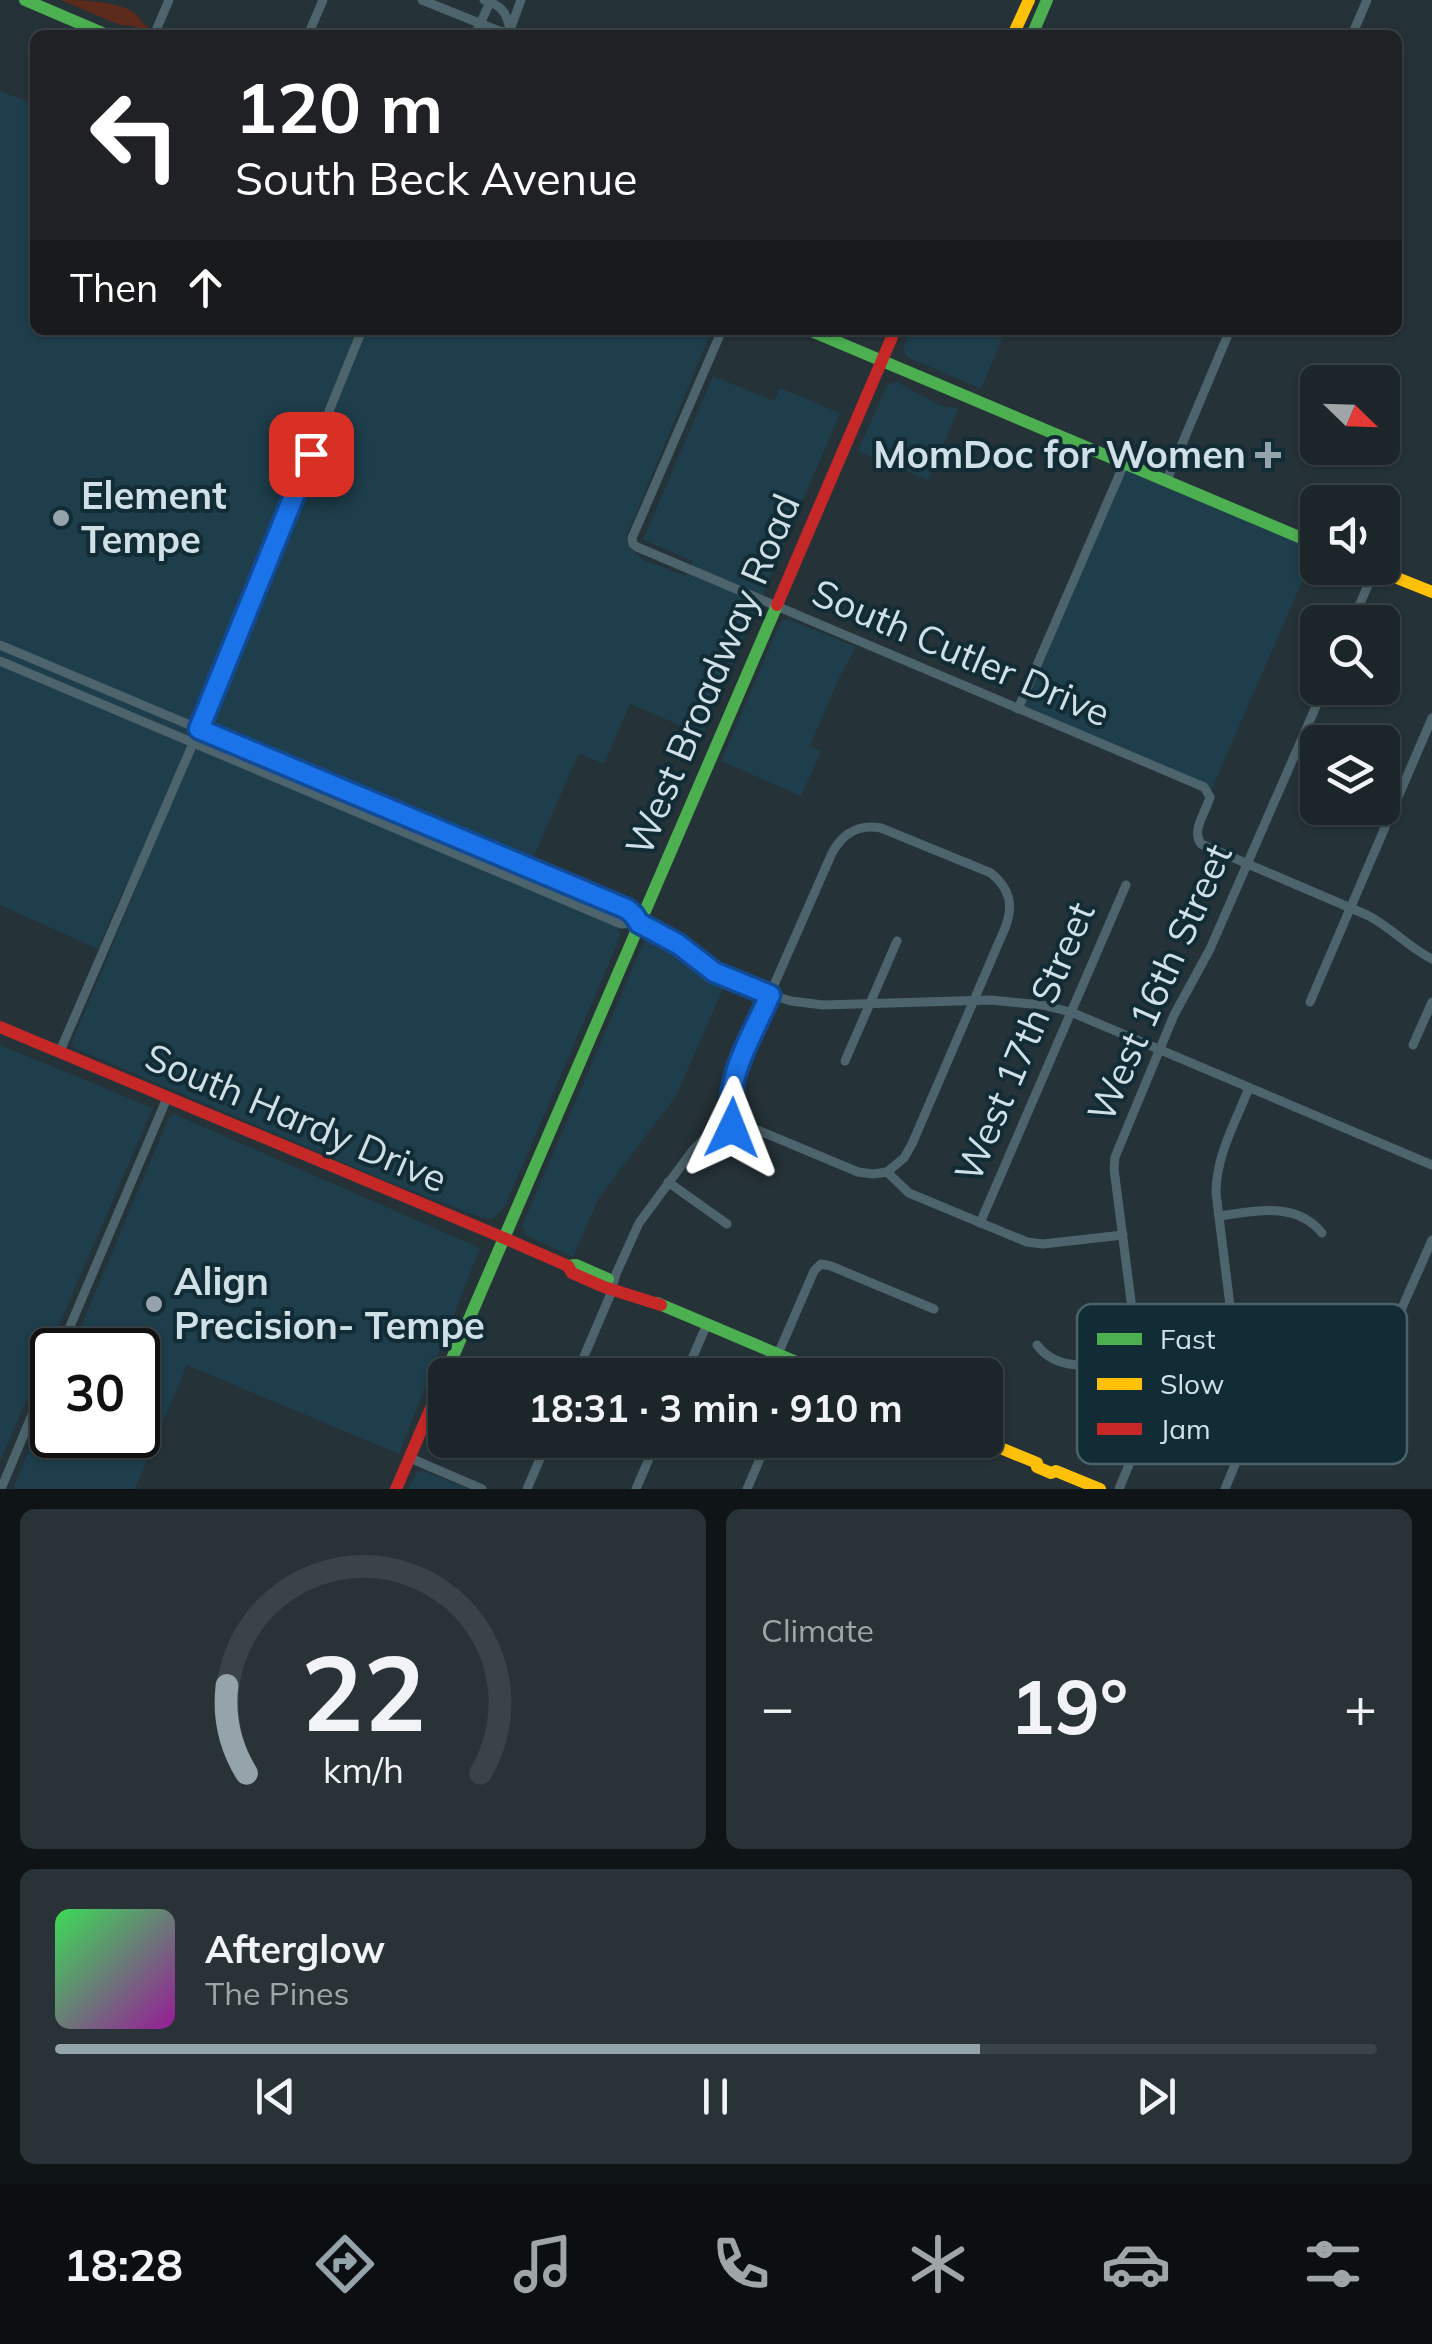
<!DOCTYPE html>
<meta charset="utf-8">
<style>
:root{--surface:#1c262a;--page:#293236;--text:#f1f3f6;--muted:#a0a5a8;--line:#3a4347;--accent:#95a3aa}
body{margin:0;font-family:Mulish,sans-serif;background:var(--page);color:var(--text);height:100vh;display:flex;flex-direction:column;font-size:38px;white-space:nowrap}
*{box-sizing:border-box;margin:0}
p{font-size:32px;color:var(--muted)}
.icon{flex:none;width:55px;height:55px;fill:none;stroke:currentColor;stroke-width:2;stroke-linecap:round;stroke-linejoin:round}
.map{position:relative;height:1489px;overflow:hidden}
.side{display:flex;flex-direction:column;gap:20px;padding:20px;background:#0f1517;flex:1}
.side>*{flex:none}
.hud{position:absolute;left:30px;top:30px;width:1372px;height:305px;border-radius:15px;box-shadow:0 2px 8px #0004,0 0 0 2px var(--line);background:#202124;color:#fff;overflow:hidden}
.needle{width:65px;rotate:113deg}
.buttons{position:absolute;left:1300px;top:365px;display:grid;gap:20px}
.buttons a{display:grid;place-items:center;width:100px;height:100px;border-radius:15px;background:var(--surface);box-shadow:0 2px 8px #0004,0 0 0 2px var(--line);font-size:50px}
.speed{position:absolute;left:30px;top:1328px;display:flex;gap:20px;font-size:50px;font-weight:700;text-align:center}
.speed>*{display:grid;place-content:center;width:130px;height:130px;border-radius:50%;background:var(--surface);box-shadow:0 2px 8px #0004,0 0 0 2px var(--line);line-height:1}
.speed .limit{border:5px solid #111;border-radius:15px;background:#fff;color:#111}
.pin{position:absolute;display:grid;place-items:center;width:85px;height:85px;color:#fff;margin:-42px;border-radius:20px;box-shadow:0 5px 15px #0006}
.me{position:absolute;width:110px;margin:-55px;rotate:2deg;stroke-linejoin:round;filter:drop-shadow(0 0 8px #0008)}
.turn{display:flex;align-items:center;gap:35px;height:210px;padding:0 40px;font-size:45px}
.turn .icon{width:130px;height:130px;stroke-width:2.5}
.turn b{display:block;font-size:70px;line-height:85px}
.then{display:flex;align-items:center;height:95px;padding:0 40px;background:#0003;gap:20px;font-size:38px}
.big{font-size:75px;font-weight:700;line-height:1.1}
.side .card{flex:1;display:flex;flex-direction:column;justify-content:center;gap:15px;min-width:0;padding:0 35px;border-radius:15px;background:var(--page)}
.side .dial{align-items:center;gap:0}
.dial svg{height:260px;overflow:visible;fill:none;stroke:var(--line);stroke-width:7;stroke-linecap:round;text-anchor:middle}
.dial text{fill:var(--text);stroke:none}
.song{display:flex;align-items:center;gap:30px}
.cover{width:120px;height:120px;border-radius:15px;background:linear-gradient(135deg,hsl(130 70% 55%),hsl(300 70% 35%))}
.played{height:10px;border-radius:5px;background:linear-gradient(90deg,var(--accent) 70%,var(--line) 70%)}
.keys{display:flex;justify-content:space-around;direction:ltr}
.heat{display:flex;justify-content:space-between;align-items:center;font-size:55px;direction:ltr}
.side .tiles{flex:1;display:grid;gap:20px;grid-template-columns:1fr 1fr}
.card:last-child{grid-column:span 2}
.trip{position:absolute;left:428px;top:1358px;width:575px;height:100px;border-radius:15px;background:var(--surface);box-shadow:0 2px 8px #0004,0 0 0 2px var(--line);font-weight:700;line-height:100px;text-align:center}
.menu{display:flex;height:160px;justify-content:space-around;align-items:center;background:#0b0f11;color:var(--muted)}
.menu .icon{width:70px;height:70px}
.menu .active{color:var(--accent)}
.menu b{font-size:45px;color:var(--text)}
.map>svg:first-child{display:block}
.built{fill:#1e3e4b}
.green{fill:#5d2b1b}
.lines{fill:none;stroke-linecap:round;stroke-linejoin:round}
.street{stroke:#4e646d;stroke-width:9}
.fast{stroke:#4caf50;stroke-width:12}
.slow{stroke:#ffc107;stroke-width:12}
.jam{stroke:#c62828;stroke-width:12}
.route-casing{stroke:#114b97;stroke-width:25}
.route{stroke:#1a73e8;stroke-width:18}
.poi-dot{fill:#95a3aa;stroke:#122c36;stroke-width:4}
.labels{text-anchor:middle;stroke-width:8;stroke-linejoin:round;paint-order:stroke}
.poi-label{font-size:38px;font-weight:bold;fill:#d1e0e7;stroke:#122c36;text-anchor:start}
.street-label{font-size:38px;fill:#d1e0e7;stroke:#122c36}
.key{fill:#122c36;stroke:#4b626b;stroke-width:2.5}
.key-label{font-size:28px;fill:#d1e0e7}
</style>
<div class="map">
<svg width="1432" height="1489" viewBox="0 0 1432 1489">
<rect width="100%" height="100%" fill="#253238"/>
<!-- built -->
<g class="built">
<path d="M 0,91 L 35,105 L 35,330 L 712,330 L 627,535 L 627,544 L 643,560 L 686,576 L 693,561 L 643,540 L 713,376 L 774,401 L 780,388 L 840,413 L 703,735 L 630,704 L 604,764 L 579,753 L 530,865 L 475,843 L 468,862 L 614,924 L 618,928 L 620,937 L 506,1204 L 493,1219 L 482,1218 L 394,1184 L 74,1048 L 72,1042 L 137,886 L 126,883 L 98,949 L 0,905 Z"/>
<path d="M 910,330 L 1000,330 L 1005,332 L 981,389 L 907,357 L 903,349 Z"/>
<path d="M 897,382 L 941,406 L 959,408 L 928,480 L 858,451 L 886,387 L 889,384 Z"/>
<path d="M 1124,464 L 1317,548 L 1210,793 L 1018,709 Z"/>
<path d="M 788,619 L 856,647 L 839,678 L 810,746 L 821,751 L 801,796 L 721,761 L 779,626 L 782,621 Z"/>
<path d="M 653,937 L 705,973 L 726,982 L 676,1096 L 599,1198 L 573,1257 L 527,1236 L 522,1226 L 643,944 L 647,938 Z"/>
<path d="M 0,1045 L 153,1108 L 0,1461 Z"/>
<path d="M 174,1114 L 480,1248 L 399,1454 L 187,1365 L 135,1489 L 13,1489 L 52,1394 L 52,1435 L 138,1435 L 138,1350 L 71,1350 L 169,1117 Z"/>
<path d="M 423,1471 L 469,1489 L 408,1489 L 417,1472 Z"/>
</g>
<!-- green -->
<path class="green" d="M 61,0 C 81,0 116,1 133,12 C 140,17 141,24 150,28 L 148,32 L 132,26 L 120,25 Z"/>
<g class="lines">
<!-- street -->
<g class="street">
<path d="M 422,0 L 499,31 L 518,35"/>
<path d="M 484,0 C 502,5 508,14 510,32"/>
<path d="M 510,30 L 521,0"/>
<path d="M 154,35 L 169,0"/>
<path d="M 308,35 L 323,0"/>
<path d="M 475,35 L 491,0"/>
<path d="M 1352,35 L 1367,0"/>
<path d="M 722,330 L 632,538 L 633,544 L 637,547 L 1204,787 L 1210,797 C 1206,812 1191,830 1201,844 L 1367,915 C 1391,927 1408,947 1432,959"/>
<path d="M 1166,482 L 1230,330"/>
<path d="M 1352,622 L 1375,569"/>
<path d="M 0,645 L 627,909 L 634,915 L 639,923"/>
<path d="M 0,661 L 621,924 L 639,923 L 653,929 L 678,944 L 714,971 L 764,993 L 791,1001 L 823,1005 L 991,1000 L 1042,1005 L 1071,1012 L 1432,1165"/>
<path d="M 1018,709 L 1124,464"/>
<path d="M 1310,1002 L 1432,718"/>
<path d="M 1413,1045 L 1432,1002"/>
<path d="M 60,1051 L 204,718 L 362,330"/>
<path d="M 845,1061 L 897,941"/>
<path d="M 732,1128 L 729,1104 L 734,1076 L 832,853 C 843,833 858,824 881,828 L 991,873 C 1010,889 1014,905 1005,928 L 912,1144 L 904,1158 L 887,1172"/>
<path d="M 668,1182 L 727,1224"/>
<path d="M 1219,1216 C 1255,1211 1296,1201 1322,1233"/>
<path d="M 980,1223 L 1126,885"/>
<path d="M 1235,1339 L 1279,1333"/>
<path d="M 1037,1345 C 1061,1377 1104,1362 1138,1357"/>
<path d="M 60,1350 L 167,1098"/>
<path d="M 778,1354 L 814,1271 L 821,1264 L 831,1266 L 934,1309"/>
<path d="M 576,1375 L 609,1298 L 616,1274 L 639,1223 L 693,1150 L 704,1139 L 717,1132 L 732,1128 L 755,1129 L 858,1172 L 873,1174 L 887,1172 L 909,1193 L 1027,1242 L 1043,1244 L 1123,1235"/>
<path d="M 685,1375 L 707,1324"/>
<path d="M 1244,1438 L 1333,1429 L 1345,1423 L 1355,1414 L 1432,1240"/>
<path d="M 410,1458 L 482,1489"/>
<path d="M 1,1489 L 52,1367"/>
<path d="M 527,1489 L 548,1440"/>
<path d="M 636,1489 L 657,1440"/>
<path d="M 747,1489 L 768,1440"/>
<path d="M 1119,1489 L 1142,1433 L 1146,1417 L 1114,1169 L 1115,1157 L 1174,1015 L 1210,949 L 1324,688"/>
<path d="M 1225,1489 L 1241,1450 L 1245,1426 L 1216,1193 C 1216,1156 1235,1123 1249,1088"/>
</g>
<!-- fast -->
<g class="fast">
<path d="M 25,0 L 107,35"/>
<path d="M 1032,35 L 1047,0"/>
<path d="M 809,330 L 1318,545"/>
<path d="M 568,1266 L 576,1265 L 608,1279"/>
<path d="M 657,1303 L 827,1375"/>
<path d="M 445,1375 L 777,605"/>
</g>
<!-- slow -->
<g class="slow">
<path d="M 1013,35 L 1029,0"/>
<path d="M 1372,568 L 1432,592"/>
<path d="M 981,1440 L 1037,1463 L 1037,1467 L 1051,1473 L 1056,1471 L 1100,1489"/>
</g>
<!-- jam -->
<g class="jam">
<path d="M 777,605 L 895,330"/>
<path d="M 0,1027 L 504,1238 L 568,1266 L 572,1273 L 604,1287 L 661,1305"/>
<path d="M 396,1489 L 445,1375"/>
</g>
</g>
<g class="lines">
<defs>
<path id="route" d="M 311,454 L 199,729 L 627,909 L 634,915 L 639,923 L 678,944 L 714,972 L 770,995 C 750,1041 724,1076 732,1128"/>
</defs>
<!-- route casing -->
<use href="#route" class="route-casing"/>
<!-- route -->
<use href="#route" class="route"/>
</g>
<!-- markers -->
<g class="poi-dot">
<path d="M1263 440h10v10h10v10h-10v10h-10v-10h-10v-10h10z"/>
<circle cx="61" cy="518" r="10"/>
<circle cx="154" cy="1304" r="10"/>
</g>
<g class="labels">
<!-- poi labels -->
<g class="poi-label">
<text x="1246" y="468" text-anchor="end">MomDoc for Women</text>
<text x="81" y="509">Element<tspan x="81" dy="44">Tempe</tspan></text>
<text x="174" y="1295">Align<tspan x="174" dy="44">Precision- Tempe</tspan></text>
</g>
<!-- street labels -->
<g class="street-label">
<text transform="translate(961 653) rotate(23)" y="13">South Cutler Drive</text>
<text transform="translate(713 675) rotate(-67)" y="13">West Broadway Road</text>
<text transform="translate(1160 983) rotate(-66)" y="13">West 16th Street</text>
<text transform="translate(1025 1042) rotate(-67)" y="13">West 17th Street</text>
<text transform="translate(296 1118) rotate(23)" y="13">South Hardy Drive</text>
</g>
</g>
<!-- legend -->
<rect x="1077" y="1304" width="330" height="160" rx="15" class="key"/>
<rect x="1097" y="1333" width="45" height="12" fill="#4caf50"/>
<rect x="1097" y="1378" width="45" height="12" fill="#ffc107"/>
<rect x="1097" y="1423" width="45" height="12" fill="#c62828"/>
<g class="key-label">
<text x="1160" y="1349">Fast</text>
<text x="1160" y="1394">Slow</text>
<text x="1160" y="1439">Jam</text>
</g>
</svg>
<div class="buttons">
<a><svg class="needle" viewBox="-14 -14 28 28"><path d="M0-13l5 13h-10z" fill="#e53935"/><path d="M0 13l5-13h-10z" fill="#a0a5a8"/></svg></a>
<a><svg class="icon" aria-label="sound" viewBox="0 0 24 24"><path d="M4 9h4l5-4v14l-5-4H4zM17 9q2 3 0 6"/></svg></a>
<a><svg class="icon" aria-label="search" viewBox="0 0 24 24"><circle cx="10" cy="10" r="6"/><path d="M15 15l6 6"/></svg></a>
<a><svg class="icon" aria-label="layers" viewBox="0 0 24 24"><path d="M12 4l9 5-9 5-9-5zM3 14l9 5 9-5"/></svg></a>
</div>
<div class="speed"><div class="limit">30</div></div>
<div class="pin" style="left:311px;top:454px;background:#d93025"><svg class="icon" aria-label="arrive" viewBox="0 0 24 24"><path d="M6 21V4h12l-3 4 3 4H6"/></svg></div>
<svg class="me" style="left:732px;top:1128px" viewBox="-20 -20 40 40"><path d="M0-17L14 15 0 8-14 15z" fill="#1a73e8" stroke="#fff" stroke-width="4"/></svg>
<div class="trip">18:31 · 3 min · 910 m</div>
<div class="hud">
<div class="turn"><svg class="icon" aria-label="left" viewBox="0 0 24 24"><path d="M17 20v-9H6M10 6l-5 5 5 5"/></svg><div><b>120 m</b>South Beck Avenue</div></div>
<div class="then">Then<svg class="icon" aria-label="ahead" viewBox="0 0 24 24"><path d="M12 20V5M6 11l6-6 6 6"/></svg></div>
</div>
</div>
<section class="side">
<div class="tiles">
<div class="card dial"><svg viewBox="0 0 100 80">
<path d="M14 69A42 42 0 1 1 86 69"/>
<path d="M14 69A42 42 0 0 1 8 42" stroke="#95a3aa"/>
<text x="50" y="56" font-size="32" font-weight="700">22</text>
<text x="50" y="72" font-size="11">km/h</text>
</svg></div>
<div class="card"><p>Climate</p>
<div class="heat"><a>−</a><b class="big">19°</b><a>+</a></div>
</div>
<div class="card">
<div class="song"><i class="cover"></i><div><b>Afterglow</b><p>The Pines</p></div></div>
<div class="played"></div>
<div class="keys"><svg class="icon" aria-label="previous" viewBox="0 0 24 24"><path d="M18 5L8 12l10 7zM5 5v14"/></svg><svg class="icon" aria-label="pause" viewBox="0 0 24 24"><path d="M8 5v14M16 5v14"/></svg><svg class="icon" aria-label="next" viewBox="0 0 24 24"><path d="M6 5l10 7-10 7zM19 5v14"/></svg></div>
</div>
</div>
</section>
<nav class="menu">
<b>18:28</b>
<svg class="icon active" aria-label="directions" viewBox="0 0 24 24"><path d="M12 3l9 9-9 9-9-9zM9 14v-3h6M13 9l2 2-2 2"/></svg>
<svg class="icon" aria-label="music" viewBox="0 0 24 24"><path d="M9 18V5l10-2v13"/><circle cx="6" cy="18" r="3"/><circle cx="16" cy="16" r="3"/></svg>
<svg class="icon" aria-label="phone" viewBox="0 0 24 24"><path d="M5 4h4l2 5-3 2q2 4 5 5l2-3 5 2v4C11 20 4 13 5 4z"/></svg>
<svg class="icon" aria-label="climate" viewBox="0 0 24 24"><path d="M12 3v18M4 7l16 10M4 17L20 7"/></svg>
<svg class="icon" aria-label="car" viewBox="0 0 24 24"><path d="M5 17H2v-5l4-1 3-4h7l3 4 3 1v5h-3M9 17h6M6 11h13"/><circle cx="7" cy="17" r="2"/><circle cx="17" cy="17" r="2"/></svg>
<svg class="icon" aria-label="filters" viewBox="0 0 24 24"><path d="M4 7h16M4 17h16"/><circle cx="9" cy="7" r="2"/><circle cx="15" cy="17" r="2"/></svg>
</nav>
